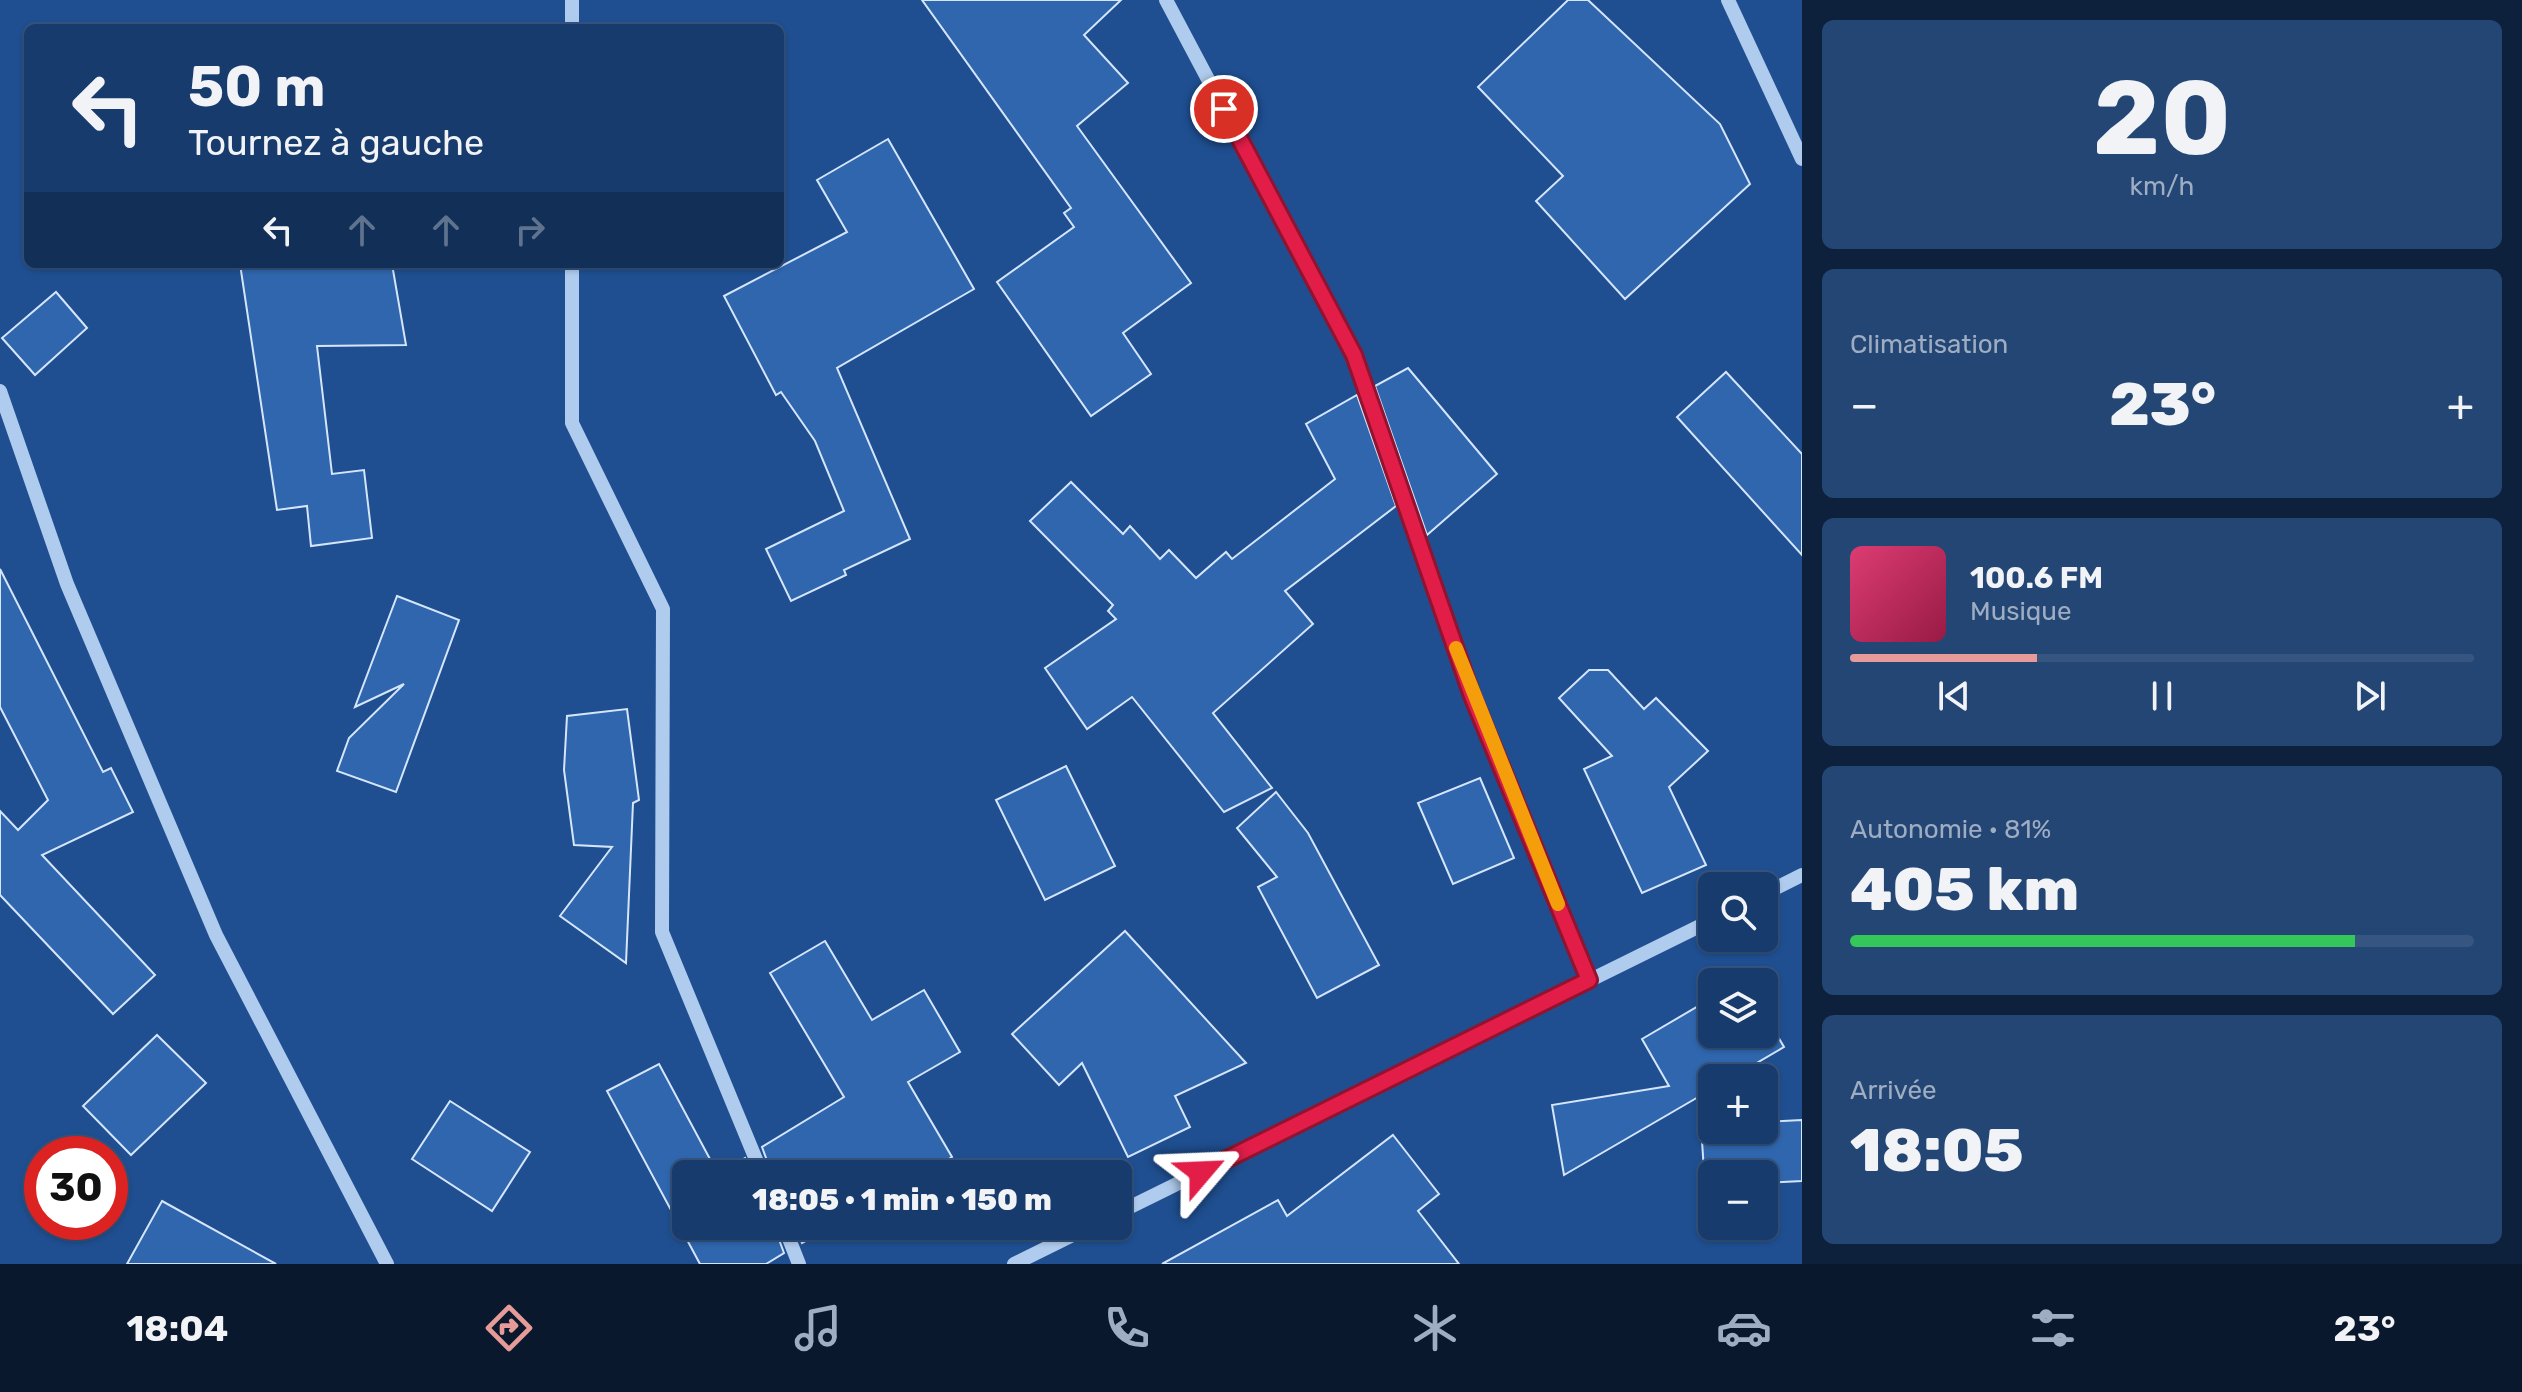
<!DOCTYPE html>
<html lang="fr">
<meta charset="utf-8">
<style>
:root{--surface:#173b6d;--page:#244675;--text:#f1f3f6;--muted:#9eadc2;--line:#365580;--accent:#e69b98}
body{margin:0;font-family:Rubik,sans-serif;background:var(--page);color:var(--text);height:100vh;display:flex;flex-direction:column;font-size:30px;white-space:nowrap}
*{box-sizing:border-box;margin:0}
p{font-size:26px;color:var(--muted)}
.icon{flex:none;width:44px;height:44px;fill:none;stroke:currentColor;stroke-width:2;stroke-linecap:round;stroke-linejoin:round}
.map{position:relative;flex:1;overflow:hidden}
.panel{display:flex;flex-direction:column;gap:20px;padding:20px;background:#0d203c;width:720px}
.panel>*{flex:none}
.top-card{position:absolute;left:24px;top:24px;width:760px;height:244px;border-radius:12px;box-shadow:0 2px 6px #0004,0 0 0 2px var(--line);background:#173b6d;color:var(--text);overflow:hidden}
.fabs{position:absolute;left:1698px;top:872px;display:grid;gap:16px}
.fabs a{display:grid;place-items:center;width:80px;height:80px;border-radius:12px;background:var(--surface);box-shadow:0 2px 6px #0004,0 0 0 2px var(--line);font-size:40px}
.speed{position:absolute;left:24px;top:1136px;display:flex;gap:16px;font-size:40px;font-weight:700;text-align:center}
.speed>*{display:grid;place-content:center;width:104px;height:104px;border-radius:50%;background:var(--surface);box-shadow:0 2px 6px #0004,0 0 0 2px var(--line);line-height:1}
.speed .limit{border:12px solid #d22;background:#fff;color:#111}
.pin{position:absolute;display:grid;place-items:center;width:68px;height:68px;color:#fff;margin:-34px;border:4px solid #fff;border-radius:50%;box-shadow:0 2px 8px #0007}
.me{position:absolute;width:88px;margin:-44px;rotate:64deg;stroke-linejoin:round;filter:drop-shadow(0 0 6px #0008)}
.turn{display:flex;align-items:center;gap:28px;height:168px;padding:0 32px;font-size:36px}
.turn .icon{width:104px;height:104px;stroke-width:2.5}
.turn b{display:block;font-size:56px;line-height:68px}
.lanes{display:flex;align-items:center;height:76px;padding:0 32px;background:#0003;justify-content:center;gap:40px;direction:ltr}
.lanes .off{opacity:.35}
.big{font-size:60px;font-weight:800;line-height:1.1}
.panel .tile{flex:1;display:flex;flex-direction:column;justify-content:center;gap:12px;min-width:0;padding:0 28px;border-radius:12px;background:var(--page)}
.panel .dial{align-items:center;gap:0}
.dial b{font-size:104px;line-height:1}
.song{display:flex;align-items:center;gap:24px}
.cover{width:96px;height:96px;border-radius:12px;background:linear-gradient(135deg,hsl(340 70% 55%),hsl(340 70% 35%))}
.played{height:8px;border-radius:4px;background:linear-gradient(90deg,var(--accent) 30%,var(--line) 30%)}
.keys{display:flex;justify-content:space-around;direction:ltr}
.heat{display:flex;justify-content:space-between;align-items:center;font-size:44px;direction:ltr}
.charge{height:12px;border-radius:6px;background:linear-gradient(90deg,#34c759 81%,var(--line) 0)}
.trip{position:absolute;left:672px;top:1160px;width:460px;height:80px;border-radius:12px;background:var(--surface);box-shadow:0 2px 6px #0004,0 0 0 2px var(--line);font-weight:800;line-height:80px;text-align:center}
.tabs{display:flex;height:128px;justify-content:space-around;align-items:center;background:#09182c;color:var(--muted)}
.tabs .icon{width:56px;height:56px}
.tabs .on{color:var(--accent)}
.tabs b{font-size:36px;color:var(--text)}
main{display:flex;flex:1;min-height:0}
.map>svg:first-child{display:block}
.building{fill:#2f66ae;stroke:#d5e5fa;stroke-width:2}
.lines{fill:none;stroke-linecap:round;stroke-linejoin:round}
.minor{stroke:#afcbed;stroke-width:14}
.route-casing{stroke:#92132f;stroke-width:20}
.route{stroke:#e11d48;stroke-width:14}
.slow{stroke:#f59e0b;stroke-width:14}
</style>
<main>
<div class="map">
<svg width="1802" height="1264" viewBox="0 0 1802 1264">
<rect width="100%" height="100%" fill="#1f4f91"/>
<!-- building -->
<g class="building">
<path d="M 922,0 L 1121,0 L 1084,35 L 1128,83 L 1077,126 L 1191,283 L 1123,333 L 1151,374 L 1091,416 L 997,282 L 1074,227 L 1064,213 L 1071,208 Z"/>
<path d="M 1568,0 L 1588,0 L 1720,124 L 1750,184 L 1625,299 L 1536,201 L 1563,176 L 1478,87 Z"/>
<path d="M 888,139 L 974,289 L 837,368 L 910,539 L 844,570 L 846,575 L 791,601 L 766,549 L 844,511 L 815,441 L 781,392 L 776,395 L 724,296 L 847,232 L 817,180 Z"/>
<path d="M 240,264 L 392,264 L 406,345 L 317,346 L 332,474 L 364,470 L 372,538 L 311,546 L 307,506 L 277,510 Z"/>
<path d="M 56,292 L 87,328 L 35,375 L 2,338 Z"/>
<path d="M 1408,368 L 1497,474 L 1427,535 L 1375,386 Z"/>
<path d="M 1726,372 L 1802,454 L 1802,555 L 1677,417 Z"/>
<path d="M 1357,395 L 1396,506 L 1285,591 L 1313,624 L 1213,713 L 1272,788 L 1224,812 L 1132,697 L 1087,729 L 1045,668 L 1116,619 L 1108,611 L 1113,605 L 1030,521 L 1071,482 L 1123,534 L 1130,526 L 1160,559 L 1169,550 L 1196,578 L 1226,552 L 1232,559 L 1335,479 L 1306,424 Z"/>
<path d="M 0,569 L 103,772 L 111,768 L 133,812 L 42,855 L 155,975 L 113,1014 L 0,895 L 0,811 L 18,830 L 48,800 L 0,707 Z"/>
<path d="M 397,596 L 459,620 L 396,792 L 337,771 L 349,738 L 404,684 L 355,707 Z"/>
<path d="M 1589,670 L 1608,670 L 1644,709 L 1656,698 L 1708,751 L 1669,787 L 1706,865 L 1642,893 L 1584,769 L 1612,756 L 1559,698 Z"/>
<path d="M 627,709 L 639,800 L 633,803 L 626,963 L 560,916 L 612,847 L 574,845 L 564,770 L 567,716 Z"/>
<path d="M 1066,766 L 1115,866 L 1045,900 L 996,800 Z"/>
<path d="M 1480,778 L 1514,858 L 1453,884 L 1418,803 Z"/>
<path d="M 1276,792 L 1308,833 L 1379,965 L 1317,998 L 1258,887 L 1277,877 L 1237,828 Z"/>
<path d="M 1125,931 L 1246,1063 L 1175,1096 L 1190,1127 L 1128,1157 L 1082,1063 L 1059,1085 L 1012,1034 Z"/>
<path d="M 825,941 L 872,1020 L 924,990 L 960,1052 L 908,1082 L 952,1157 L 922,1174 L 772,1174 L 762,1147 L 844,1097 L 770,973 Z"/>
<path d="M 1712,998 L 1712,1034 L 1764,1034 L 1764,1013 L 1784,1047 L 1731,1078 L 1712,1078 L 1712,1089 L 1564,1175 L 1552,1105 L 1669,1086 L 1642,1039 Z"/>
<path d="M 157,1035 L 206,1083 L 131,1155 L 83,1106 Z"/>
<path d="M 659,1064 L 718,1174 L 686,1174 L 686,1226 L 774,1226 L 784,1253 L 766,1264 L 700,1264 L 607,1091 Z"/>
<path d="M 450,1101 L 530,1152 L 492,1211 L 412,1159 Z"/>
<path d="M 1802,1120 L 1802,1181 L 1764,1183 L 1764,1174 L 1712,1174 L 1712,1186 L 1705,1186 L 1701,1126 L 1712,1125 L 1712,1130 L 1764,1130 L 1764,1122 Z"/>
<path d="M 1393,1135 L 1439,1194 L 1418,1211 L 1459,1264 L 1162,1264 L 1278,1200 L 1287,1216 Z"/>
<path d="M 745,1158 L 751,1174 L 719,1174 Z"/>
<path d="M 162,1201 L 276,1264 L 127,1264 Z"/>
<path d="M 795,1226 L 832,1226 L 802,1243 Z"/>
</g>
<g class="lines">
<!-- minor -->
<g class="minor">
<path d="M 1166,0 L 1354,355 L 1472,696 L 1589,980"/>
<path d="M 1728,0 L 1802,159"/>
<path d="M 572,28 L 572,0"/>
<path d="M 572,264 L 572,423 L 663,609 L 662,932 L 762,1174"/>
<path d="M 0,391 L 67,584 L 216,935 L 387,1264"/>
<path d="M 1764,894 L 1802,875"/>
<path d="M 1118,1213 L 1712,920"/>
<path d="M 784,1226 L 799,1264"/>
<path d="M 1014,1264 L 1091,1226"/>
</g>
</g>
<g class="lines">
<defs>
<path id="route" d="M 1201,1172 L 1589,980 L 1472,696 L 1354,355 L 1224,109"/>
</defs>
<!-- route casing -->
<use href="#route" class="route-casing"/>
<!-- route -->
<use href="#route" class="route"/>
<!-- slow -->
<path class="slow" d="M 1456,648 L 1558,904"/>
</g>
</svg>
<div class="fabs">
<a><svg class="icon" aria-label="search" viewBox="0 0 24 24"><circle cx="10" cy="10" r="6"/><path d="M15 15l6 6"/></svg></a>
<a><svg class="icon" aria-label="layers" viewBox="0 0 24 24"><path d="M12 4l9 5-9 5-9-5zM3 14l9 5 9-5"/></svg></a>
<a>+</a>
<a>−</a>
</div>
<div class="speed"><div class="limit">30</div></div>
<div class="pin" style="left:1224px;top:109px;background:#d93025"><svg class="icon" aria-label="arrive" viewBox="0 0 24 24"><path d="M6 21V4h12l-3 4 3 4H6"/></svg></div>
<svg class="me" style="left:1201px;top:1172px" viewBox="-20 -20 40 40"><path d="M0-17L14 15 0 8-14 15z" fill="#e11d48" stroke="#fff" stroke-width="4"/></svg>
<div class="trip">18:05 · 1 min · 150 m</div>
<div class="top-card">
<div class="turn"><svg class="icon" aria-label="left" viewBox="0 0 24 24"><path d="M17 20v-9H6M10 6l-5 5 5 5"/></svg><div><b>50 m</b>Tournez à gauche</div></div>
<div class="lanes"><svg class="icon" aria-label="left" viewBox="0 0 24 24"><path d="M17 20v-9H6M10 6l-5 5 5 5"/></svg><svg class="icon off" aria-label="ahead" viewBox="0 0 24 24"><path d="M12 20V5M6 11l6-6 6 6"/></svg><svg class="icon off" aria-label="ahead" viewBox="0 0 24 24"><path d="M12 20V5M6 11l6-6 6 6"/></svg><svg class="icon off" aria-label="right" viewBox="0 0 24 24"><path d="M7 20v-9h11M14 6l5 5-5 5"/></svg></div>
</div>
</div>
<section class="panel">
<div class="tile dial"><b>20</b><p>km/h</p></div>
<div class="tile"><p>Climatisation</p>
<div class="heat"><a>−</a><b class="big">23°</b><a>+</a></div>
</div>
<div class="tile">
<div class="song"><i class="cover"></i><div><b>100.6 FM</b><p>Musique</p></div></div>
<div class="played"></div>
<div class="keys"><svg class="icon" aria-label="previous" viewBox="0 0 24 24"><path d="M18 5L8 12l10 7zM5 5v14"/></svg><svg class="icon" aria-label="pause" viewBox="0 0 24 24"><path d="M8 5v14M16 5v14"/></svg><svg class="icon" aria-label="next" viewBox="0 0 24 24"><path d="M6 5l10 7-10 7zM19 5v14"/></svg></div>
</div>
<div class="tile"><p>Autonomie · 81%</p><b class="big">405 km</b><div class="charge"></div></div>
<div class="tile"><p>Arrivée</p><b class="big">18:05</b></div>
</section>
</main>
<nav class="tabs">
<b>18:04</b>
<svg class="icon on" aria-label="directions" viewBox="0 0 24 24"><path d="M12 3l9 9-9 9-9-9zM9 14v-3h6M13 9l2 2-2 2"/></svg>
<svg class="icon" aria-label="music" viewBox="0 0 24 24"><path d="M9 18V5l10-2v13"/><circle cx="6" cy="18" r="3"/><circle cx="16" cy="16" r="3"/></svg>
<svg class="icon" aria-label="phone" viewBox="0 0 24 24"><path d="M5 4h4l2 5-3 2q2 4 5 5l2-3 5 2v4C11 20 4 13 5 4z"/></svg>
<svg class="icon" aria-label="climate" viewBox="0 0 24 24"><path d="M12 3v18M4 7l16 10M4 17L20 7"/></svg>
<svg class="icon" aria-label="car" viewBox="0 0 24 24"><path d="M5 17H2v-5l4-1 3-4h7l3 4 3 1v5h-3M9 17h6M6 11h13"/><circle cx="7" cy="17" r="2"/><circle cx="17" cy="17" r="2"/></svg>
<svg class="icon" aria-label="filters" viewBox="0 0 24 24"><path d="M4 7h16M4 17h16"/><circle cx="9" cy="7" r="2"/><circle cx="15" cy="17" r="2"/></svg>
<b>23°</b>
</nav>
